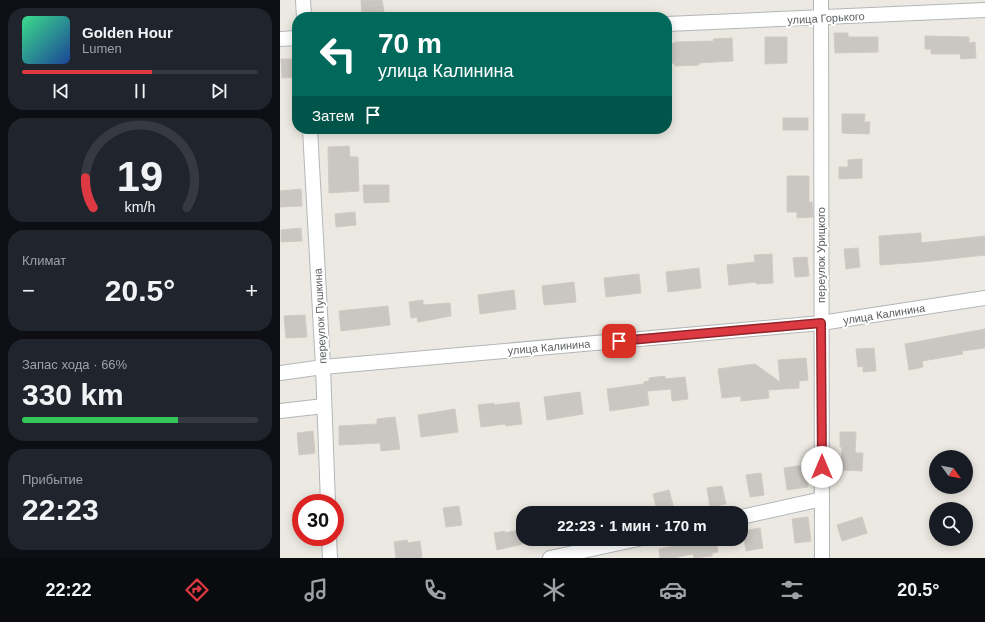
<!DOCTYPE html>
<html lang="ru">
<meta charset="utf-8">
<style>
:root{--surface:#171b24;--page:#20242c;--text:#f1f3f6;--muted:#9ea1a6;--line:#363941;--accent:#dc3942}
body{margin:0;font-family:Helvetica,sans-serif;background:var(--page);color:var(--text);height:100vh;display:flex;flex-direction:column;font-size:15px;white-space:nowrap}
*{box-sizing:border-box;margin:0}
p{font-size:13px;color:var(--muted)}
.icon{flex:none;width:22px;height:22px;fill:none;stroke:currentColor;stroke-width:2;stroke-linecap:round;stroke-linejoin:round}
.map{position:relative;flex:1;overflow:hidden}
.details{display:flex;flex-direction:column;gap:8px;padding:8px;background:#0d0f14;width:280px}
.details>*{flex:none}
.hud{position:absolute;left:12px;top:12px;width:380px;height:122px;border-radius:16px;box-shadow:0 2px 10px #0003;background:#00695c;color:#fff;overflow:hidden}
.needle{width:26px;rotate:123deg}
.buttons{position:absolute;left:649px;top:450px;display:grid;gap:8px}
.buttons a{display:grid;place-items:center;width:44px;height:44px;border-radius:50%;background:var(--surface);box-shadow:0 2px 10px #0003;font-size:20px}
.speed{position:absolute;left:12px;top:494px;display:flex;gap:8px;font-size:20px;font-weight:700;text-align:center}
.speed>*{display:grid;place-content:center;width:52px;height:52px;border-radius:50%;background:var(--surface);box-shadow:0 2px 10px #0003;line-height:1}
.speed .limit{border:6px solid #d22;background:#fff;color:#111}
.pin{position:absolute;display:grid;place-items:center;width:34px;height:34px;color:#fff;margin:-17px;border-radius:8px;box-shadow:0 2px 6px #0006}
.me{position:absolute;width:44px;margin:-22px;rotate:0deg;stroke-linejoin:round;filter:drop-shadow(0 0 3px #0008)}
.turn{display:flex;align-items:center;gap:14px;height:84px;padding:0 20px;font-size:18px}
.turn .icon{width:52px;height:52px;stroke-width:2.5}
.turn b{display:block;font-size:28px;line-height:34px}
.then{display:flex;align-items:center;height:38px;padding:0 20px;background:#0003;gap:8px;font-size:15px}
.big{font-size:30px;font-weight:700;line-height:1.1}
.details .widget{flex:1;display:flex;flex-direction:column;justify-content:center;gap:6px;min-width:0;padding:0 14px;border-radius:16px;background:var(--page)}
.details .dial{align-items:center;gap:0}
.dial svg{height:104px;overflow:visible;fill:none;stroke:var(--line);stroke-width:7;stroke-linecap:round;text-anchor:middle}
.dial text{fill:var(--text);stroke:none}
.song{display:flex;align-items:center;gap:12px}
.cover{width:48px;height:48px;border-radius:6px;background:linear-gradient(135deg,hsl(150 70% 55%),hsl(220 70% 35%))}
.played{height:4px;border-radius:2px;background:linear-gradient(90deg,var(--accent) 55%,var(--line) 55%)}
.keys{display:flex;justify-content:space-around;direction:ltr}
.heat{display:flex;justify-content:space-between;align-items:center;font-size:22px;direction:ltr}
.charge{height:6px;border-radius:3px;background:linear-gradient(90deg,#34c759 66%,var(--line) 0)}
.trip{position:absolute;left:236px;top:506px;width:232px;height:40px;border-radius:16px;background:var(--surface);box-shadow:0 2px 10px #0003;font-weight:700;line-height:40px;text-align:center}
.tab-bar{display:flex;height:64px;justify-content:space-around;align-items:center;background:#090b0e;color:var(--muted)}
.tab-bar .icon{width:28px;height:28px}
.tab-bar .current{color:var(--accent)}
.tab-bar b{font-size:18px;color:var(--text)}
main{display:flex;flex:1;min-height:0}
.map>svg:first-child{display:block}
.building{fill:#cac6c2;stroke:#d1cac1}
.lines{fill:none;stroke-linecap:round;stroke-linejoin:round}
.minor-casing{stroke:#b3b6b9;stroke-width:16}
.minor{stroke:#fff;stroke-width:14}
.route-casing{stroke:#8f252b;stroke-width:10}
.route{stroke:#dc3942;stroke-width:7}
.labels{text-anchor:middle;stroke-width:4;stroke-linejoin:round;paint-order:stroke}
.street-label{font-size:11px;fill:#5b5f62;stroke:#fff}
</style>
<main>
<section class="details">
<div class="widget">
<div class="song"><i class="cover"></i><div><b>Golden Hour</b><p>Lumen</p></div></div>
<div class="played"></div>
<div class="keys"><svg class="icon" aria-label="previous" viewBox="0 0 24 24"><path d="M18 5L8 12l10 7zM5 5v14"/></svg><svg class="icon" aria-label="pause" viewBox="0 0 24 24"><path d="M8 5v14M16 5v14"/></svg><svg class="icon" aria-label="next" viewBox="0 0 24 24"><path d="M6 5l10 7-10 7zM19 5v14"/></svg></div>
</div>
<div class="widget dial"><svg viewBox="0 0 100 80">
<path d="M14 69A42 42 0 1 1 86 69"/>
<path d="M14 69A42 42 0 0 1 8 46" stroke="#dc3942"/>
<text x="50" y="56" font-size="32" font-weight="700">19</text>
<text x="50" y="72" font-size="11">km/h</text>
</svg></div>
<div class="widget"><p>Климат</p>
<div class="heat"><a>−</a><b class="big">20.5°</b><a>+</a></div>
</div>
<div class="widget"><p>Запас хода · 66%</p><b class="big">330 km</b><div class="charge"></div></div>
<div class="widget"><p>Прибытие</p><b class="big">22:23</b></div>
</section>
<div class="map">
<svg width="705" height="558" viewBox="0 0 705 558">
<rect width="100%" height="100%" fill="#ece9e2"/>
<!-- building -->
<g class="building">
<path d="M 81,0 L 102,0 L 104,12 L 82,14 Z"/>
<path d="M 554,33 L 568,33 L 568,37 L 598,37 L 598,52 L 555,53 Z"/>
<path d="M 645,36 L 689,37 L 689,43 L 695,42 L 696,58 L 681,59 L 680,54 L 651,54 L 651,49 L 645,49 Z"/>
<path d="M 485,37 L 507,37 L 507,63 L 485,64 Z"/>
<path d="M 452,38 L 453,61 L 419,63 L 419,65 L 395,66 L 395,63 L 387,64 L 387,44 L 395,43 L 395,42 L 434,41 L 433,39 Z"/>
<path d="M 1,59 L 17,59 L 17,77 L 2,78 Z"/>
<path d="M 562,114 L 585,114 L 584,122 L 590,122 L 589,134 L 562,133 Z"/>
<rect x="503" y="118" width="25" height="12"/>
<path d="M 69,146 L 70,157 L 78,157 L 79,191 L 49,193 L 48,147 Z"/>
<path d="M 582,159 L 582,178 L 559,179 L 559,167 L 568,167 L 568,160 Z"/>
<path d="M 507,176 L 529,176 L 529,202 L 532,202 L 533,217 L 517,218 L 517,212 L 507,212 Z"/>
<path d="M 83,185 L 109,185 L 109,202 L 84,203 Z"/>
<path d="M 21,189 L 22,206 L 0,207 L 0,191 Z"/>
<path d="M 75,212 L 76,225 L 56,227 L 55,214 Z"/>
<path d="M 21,228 L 22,241 L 1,242 L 1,230 Z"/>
<path d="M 641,233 L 641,243 L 705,236 L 705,255 L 642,262 L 600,265 L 599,236 Z"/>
<path d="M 578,248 L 580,267 L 566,269 L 564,249 Z"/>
<path d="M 492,254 L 493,283 L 476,284 L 476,282 L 449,285 L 447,265 L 475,262 L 474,255 Z"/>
<path d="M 527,257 L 529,276 L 515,277 L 513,258 Z"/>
<path d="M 419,268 L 421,288 L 388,292 L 386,272 Z"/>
<path d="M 359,274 L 361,293 L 326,297 L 324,278 Z"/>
<path d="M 294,282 L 296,302 L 264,305 L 262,286 Z"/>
<path d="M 234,290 L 236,309 L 200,314 L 198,295 Z"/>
<path d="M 143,300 L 143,305 L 170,303 L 171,316 L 138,322 L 137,317 L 131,318 L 129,302 Z"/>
<path d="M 108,306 L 110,325 L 61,331 L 59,311 Z"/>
<path d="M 25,315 L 27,337 L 6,338 L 4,316 Z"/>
<path d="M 705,329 L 705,348 L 682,351 L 683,354 L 642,361 L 643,367 L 629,370 L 625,344 Z"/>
<path d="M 594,348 L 596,371 L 583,372 L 583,366 L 578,367 L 576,349 Z"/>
<path d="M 526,358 L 528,380 L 519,381 L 519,388 L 488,390 L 489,398 L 461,401 L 461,396 L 442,398 L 438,369 L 475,364 L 500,382 L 498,360 Z"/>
<path d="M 385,376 L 385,379 L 405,377 L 408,399 L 392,401 L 391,389 L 367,391 L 369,405 L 330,411 L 327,389 L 364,384 L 364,382 L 369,381 L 369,378 Z"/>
<path d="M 300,392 L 303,414 L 267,420 L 264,397 Z"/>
<path d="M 239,402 L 242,424 L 226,426 L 225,424 L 201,427 L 198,405 L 214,403 L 214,405 Z"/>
<path d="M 175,409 L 178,432 L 141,437 L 138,415 Z"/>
<path d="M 115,417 L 120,449 L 101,451 L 100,443 L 59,445 L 59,426 L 97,424 L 97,419 Z"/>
<path d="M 33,431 L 35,453 L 19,455 L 17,433 Z"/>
<path d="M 560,432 L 576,432 L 575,453 L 583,453 L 582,471 L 561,470 L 562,447 L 560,447 Z"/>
<path d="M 525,465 L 528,487 L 507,490 L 504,468 Z"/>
<path d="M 481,473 L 484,495 L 470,497 L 466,475 Z"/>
<path d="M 442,486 L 446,504 L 430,507 L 427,488 Z"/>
<path d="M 389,490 L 395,513 L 378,513 L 373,494 Z"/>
<path d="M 179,506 L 182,525 L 166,527 L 163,508 Z"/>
<path d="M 528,517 L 531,541 L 515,543 L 512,519 Z"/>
<path d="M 582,517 L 587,533 L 562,541 L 557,525 Z"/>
<path d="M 480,528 L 483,548 L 466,551 L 463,531 Z"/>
<path d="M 243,529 L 243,544 L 217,550 L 214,533 L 225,531 L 225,533 Z"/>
<path d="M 425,539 L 436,539 L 438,552 L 432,553 L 432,556 L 414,558 L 413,554 L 393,558 L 380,558 L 379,549 Z"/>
<path d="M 127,540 L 128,543 L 140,541 L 142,558 L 116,558 L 114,542 Z"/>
</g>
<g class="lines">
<defs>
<g id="minor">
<path d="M 23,0 L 24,17"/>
<path d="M 541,0 L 542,558"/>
<path d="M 387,24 L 705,10"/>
<path d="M 0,39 L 17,38"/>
<path d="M 30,129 L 43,367 L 48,503"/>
<path d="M 0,373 L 43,367 L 541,323 L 705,298"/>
<path d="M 0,411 L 44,406"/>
<path d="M 461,517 L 542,499"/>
<path d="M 49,537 L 50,558"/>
<path d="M 270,558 L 358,539"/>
</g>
</defs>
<!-- minor casing -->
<use href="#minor" class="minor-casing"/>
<!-- minor -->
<use href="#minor" class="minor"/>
</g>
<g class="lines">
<defs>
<path id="route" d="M 339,341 L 541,323 L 542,467"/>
</defs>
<!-- route casing -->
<use href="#route" class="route-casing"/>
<!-- route -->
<use href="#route" class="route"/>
</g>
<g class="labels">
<!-- street labels -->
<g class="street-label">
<text transform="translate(546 18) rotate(-3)" y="4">улица Горького</text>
<text transform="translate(541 255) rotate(-90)" y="4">переулок Урицкого</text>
<text transform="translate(604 314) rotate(-9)" y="4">улица Калинина</text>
<text transform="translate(40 316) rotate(-93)" y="4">переулок Пушкина</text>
<text transform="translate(269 347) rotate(-5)" y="4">улица Калинина</text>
</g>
</g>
</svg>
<div class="buttons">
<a><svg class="needle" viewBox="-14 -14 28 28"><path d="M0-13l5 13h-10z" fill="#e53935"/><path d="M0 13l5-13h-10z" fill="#9ea1a6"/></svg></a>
<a><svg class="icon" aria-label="search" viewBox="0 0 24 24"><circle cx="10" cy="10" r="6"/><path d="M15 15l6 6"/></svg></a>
</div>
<div class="speed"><div class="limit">30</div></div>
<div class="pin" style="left:339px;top:341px;background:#d93025"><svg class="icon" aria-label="arrive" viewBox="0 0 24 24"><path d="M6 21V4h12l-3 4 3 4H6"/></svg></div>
<svg class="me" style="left:542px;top:467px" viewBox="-20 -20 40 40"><circle r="19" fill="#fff"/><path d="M0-13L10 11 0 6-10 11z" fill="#dc3942"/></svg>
<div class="trip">22:23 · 1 мин · 170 m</div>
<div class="hud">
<div class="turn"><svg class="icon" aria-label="left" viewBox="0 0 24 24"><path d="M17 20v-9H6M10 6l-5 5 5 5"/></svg><div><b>70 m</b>улица Калинина</div></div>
<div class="then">Затем<svg class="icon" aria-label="arrive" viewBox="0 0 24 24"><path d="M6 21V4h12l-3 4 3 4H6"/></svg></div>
</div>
</div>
</main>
<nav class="tab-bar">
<b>22:22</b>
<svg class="icon current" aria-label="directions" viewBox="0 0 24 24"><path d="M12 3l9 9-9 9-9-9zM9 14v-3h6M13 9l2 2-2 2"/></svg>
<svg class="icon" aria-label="music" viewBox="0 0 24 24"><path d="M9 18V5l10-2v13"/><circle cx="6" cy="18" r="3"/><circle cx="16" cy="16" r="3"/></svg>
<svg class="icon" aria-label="phone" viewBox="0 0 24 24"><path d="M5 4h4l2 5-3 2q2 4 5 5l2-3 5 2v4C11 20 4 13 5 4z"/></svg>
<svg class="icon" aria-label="climate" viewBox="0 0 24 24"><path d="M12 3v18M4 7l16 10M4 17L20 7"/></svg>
<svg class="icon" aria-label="car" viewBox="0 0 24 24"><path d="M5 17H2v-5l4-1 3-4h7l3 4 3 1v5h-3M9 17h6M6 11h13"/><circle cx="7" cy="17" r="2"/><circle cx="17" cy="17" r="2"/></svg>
<svg class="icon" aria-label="filters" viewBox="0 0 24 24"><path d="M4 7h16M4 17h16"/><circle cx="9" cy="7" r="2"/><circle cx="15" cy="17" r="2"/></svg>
<b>20.5°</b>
</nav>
